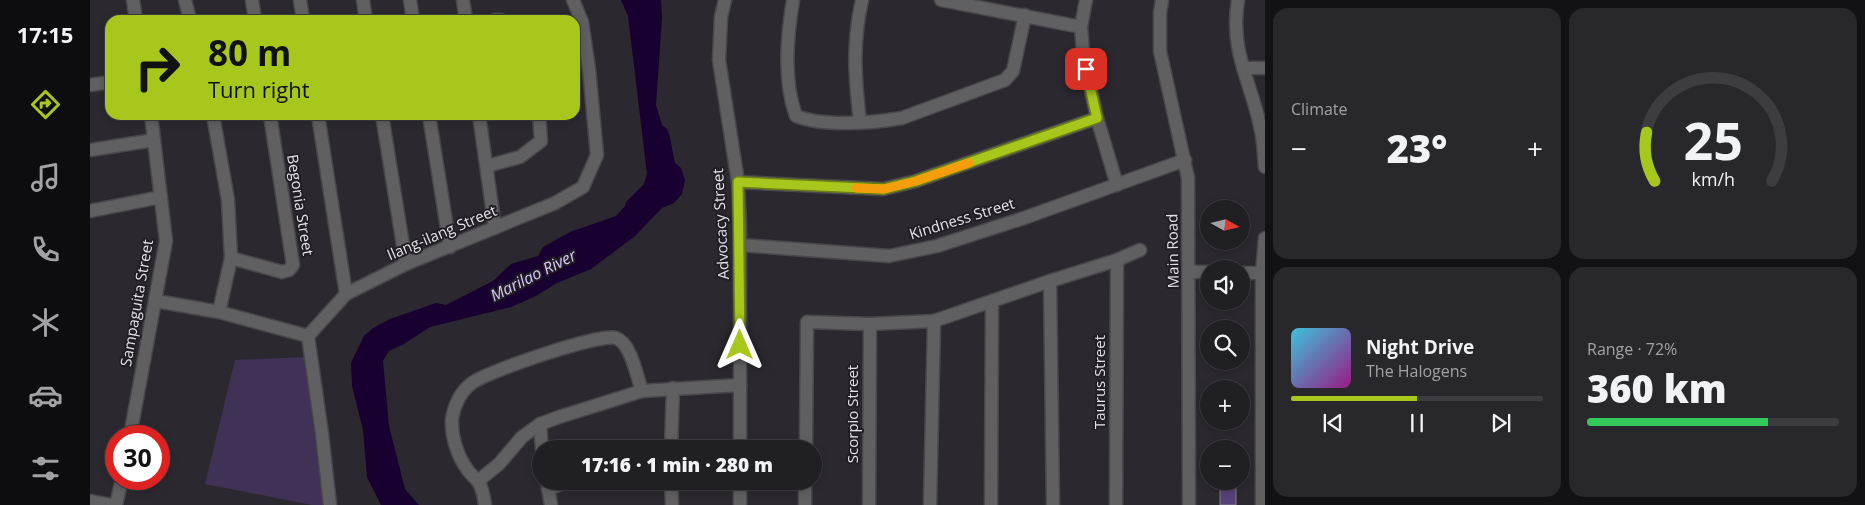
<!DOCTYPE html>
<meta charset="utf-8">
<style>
:root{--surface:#201f23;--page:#28272b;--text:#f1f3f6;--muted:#a2a2a6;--line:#3d3d41;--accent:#a8c71c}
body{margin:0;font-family:"Open Sans",sans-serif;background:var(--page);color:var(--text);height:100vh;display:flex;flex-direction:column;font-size:19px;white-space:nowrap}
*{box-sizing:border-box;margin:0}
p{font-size:16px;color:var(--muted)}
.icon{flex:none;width:28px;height:28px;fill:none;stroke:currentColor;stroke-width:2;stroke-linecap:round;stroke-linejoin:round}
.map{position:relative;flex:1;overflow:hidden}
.details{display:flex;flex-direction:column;gap:8px;padding:8px;background:#121113;width:600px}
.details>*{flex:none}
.guide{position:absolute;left:15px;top:15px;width:475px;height:105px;border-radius:15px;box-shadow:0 2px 8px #0003,0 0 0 1px var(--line);background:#a8c71c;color:#111;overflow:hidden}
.needle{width:32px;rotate:98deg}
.controls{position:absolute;left:1110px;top:200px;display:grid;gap:10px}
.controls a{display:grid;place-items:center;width:50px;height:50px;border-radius:50%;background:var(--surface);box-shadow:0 2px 8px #0003,0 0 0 1px var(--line);font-size:25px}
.speed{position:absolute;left:15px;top:425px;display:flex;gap:10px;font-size:25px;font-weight:700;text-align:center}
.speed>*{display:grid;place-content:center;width:65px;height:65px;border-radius:50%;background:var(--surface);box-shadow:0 2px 8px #0003,0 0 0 1px var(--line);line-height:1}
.speed .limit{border:8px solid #d22;background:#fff;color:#111}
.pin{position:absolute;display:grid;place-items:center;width:42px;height:42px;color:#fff;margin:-21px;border-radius:10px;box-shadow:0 2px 8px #0006}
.me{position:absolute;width:55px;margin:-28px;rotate:0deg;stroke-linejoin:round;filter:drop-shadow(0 0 4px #0008)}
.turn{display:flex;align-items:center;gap:18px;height:105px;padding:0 20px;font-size:22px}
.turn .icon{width:65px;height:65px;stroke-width:2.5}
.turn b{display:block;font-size:35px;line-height:42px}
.big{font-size:38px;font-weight:800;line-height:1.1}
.details .tile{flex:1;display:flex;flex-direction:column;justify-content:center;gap:8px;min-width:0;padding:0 18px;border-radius:15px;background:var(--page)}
.details .dial{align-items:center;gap:0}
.dial svg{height:130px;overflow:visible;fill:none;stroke:var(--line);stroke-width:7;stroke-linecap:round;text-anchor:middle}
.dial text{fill:var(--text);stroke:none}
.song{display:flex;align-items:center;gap:15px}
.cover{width:60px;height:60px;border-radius:8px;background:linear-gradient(135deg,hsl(190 70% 55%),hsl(310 70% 35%))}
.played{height:5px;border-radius:2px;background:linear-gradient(90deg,var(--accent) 50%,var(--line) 50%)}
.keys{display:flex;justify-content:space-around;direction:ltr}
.heat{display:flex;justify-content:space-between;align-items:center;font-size:28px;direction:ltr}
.charge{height:8px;border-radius:4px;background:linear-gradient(90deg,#34c759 72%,var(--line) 0)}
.details .tiles{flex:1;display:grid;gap:8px;grid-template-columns:repeat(2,1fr)}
.trip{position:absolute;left:442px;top:440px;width:290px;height:50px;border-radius:25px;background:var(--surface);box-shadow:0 2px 8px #0003,0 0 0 1px var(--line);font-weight:800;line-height:50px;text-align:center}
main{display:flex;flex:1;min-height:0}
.tabs{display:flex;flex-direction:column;width:90px;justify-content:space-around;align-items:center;background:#0d0c0e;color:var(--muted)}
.tabs .icon{width:35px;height:35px}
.tabs .selected{color:var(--accent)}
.tabs b{font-size:22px;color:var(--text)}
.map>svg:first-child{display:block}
.green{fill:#403256}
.water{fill:#180030}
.building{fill:#564178;stroke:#807d85}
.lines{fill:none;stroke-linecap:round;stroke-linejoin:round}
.street-casing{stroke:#48474c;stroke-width:15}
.street{stroke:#605f62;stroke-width:12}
.route-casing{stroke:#6d8112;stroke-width:12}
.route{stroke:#a8c71c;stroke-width:9}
.slow{stroke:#f59e0b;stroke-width:9}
.labels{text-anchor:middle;stroke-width:4;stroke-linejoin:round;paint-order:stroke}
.street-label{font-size:15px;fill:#e3e2e6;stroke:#211f25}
.water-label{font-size:16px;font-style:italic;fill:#dbc9fd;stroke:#211f25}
</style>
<main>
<nav class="tabs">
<b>17:15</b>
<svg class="icon selected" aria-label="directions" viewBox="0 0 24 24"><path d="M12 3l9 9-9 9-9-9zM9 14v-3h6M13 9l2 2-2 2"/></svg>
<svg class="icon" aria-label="music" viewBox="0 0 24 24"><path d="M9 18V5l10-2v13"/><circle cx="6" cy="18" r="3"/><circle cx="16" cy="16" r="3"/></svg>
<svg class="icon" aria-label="phone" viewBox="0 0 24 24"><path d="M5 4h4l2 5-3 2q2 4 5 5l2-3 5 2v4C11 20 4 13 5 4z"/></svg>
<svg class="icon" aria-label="climate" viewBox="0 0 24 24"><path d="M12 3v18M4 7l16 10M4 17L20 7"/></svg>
<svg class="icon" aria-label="car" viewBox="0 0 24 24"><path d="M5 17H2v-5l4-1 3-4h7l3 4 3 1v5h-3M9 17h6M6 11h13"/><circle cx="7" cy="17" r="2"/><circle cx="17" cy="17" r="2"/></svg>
<svg class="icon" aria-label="filters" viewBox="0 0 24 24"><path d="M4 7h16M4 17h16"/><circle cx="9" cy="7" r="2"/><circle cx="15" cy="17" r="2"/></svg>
</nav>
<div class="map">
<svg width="1175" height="505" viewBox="0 0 1175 505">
<rect width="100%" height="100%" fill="#2b292f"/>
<!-- green -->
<path class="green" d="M 215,357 L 233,505 L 222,505 L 115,484 L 145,360 Z"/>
<!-- water -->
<path class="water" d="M 531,0 L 571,0 L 572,18 L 566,105 L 572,125 L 577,129 L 580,137 L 585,163 L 591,168 L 595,180 L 592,194 L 584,203 L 572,208 L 544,237 L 501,269 L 467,283 L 444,297 L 421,307 L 340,327 L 314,344 L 299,351 L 293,361 L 299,426 L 315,489 L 329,505 L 291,505 L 277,477 L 273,430 L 262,386 L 261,363 L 274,336 L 283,328 L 300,319 L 346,303 L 356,305 L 403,281 L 421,264 L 448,256 L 453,247 L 480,232 L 526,216 L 535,206 L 536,202 L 554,184 L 557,174 L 538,16 Z"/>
<!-- building -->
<rect class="building" x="1130" y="481" width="16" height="24"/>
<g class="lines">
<defs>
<g id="street">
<path d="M 43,0 L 46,20"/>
<path d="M 95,0 L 100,20"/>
<path d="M 162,0 L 165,20"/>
<path d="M 210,0 L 213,20"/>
<path d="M 273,0 L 276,20"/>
<path d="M 320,0 L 323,20"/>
<path d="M 373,0 L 376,20"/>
<path d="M 635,0 L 631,17 L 629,60 L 648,182 L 650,226 L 650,449"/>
<path d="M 703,0 C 697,37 693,80 706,116 C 734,127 782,123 812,118 L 915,80 L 923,71 L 935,15"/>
<path d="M 851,0 L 991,27"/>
<path d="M 996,0 L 991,27 L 993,53 L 1007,118 L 1027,185"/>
<path d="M 1072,0 L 1070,13 L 1070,51 L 1098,178 L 1099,505"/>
<path d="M 1148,0 C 1139,55 1164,86 1172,136 C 1174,146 1174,157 1175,167"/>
<path d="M 405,20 L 411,20"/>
<path d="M 1153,68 L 1175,68"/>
<path d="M 0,85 L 20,82"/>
<path d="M 123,115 L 138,200 L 141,258 L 129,312"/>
<path d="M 228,115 L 256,294"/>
<path d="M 292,115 L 316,264"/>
<path d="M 339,115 L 360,247"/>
<path d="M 389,115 L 405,228"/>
<path d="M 770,122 C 765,78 762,44 772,0"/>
<path d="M 0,150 L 64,140"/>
<path d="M 397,166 L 430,157 L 451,141 L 449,115"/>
<path d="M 648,182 L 793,189 L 826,181 L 1007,118"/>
<path d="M 0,211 L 71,197"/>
<path d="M 650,245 L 799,256 L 847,246 L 934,218 L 1095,160"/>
<path d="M 141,258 L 192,272 L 199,270 L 203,265 L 180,115"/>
<path d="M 1099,272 L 1119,272"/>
<path d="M 1151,273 L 1175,273"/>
<path d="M 960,281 L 963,505"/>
<path d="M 66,301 L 129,312 L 218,336"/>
<path d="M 450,424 L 452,449"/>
<path d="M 40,436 L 76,241 L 61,115"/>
<path d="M 581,449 L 583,388"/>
<path d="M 716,449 L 717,322 L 780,324 L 844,321 L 960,281 L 1027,260 L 1050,250"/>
<path d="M 388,481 L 409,464 L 432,437 L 450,424 L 469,417 L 552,391 L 650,385"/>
<path d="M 457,481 L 461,505"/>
<path d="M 581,481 L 582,505"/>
<path d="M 650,481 L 650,505"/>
<path d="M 458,489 L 480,481"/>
<path d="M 0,501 L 21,505"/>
<path d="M 26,505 L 32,479"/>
<path d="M 240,505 L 232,434 L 218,336 L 256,294 L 316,264 L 465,203 L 493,187 L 507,155 L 499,69 L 492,22 L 483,0"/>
<path d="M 395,505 C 394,497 393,490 389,483 C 386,478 380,474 377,469 C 367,455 361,436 362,419 C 364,405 371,391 382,383 C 398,371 510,333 526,338 C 541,343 547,377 552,391"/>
<path d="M 715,505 L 715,481"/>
<path d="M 779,505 L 780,324"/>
<path d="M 840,505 L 844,321"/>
<path d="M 901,505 L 902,301"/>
<path d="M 1026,505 L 1027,260"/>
<path d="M 1172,505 L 1172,273 L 1175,238"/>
</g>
</defs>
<!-- street casing -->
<use href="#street" class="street-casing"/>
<!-- street -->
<use href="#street" class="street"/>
</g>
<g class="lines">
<defs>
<path id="route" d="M 650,345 L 648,182 L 794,189 L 826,181 L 1007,118 L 996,69"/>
</defs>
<!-- route casing -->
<use href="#route" class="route-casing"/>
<!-- route -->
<use href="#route" class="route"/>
<!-- slow -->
<path class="slow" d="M 766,188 L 794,189 L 826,181 L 879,163"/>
</g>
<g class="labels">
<!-- street labels -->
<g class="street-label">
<text transform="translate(210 205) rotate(81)" y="5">Begonia Street</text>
<text transform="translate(872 219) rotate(-17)" y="5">Kindness Street</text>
<text transform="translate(631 224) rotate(-93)" y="5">Advocacy Street</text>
<text transform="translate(352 233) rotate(-23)" y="5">Ilang-ilang Street</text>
<text transform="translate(1083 251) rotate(-91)" y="5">Main Road</text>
<text transform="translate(47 303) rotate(-80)" y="5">Sampaguita Street</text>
<text transform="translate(1010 382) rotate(-90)" y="5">Taurus Street</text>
<text transform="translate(763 414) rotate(-90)" y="5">Scorpio Street</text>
</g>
<!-- water labels -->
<g class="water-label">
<text transform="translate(443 275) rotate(-27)" y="6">Marilao River</text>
</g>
</g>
</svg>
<div class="controls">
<a><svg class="needle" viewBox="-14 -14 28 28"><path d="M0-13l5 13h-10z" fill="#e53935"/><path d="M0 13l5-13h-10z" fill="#a2a2a6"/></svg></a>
<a><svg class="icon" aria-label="sound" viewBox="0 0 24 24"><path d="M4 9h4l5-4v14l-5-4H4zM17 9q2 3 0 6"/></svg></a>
<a><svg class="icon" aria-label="search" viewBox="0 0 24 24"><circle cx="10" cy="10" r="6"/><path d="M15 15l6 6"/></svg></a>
<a>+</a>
<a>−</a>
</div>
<div class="speed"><div class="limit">30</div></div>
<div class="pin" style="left:996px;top:69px;background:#d93025"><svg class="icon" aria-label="arrive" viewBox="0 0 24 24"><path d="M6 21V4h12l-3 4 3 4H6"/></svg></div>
<svg class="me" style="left:650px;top:345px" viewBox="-20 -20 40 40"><path d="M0-17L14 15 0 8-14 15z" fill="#a8c71c" stroke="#fff" stroke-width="4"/></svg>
<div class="trip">17:16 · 1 min · 280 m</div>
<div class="guide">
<div class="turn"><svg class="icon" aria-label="right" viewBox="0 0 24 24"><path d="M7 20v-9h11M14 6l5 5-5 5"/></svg><div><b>80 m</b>Turn right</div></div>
</div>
</div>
<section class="details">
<div class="tiles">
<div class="tile"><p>Climate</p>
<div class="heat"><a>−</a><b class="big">23°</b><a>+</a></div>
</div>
<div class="tile dial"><svg viewBox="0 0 100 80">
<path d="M14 69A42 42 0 1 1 86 69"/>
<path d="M14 69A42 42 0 0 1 9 39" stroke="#a8c71c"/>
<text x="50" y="56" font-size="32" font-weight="700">25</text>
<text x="50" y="72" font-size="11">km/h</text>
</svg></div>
<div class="tile">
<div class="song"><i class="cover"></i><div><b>Night Drive</b><p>The Halogens</p></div></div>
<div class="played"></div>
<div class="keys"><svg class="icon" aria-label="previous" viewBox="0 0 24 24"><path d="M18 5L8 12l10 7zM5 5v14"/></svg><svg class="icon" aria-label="pause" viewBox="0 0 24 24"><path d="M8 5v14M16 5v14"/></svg><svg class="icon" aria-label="next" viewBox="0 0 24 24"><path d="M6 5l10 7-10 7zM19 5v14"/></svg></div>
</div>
<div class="tile"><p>Range · 72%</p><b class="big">360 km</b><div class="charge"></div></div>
</div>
</section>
</main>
